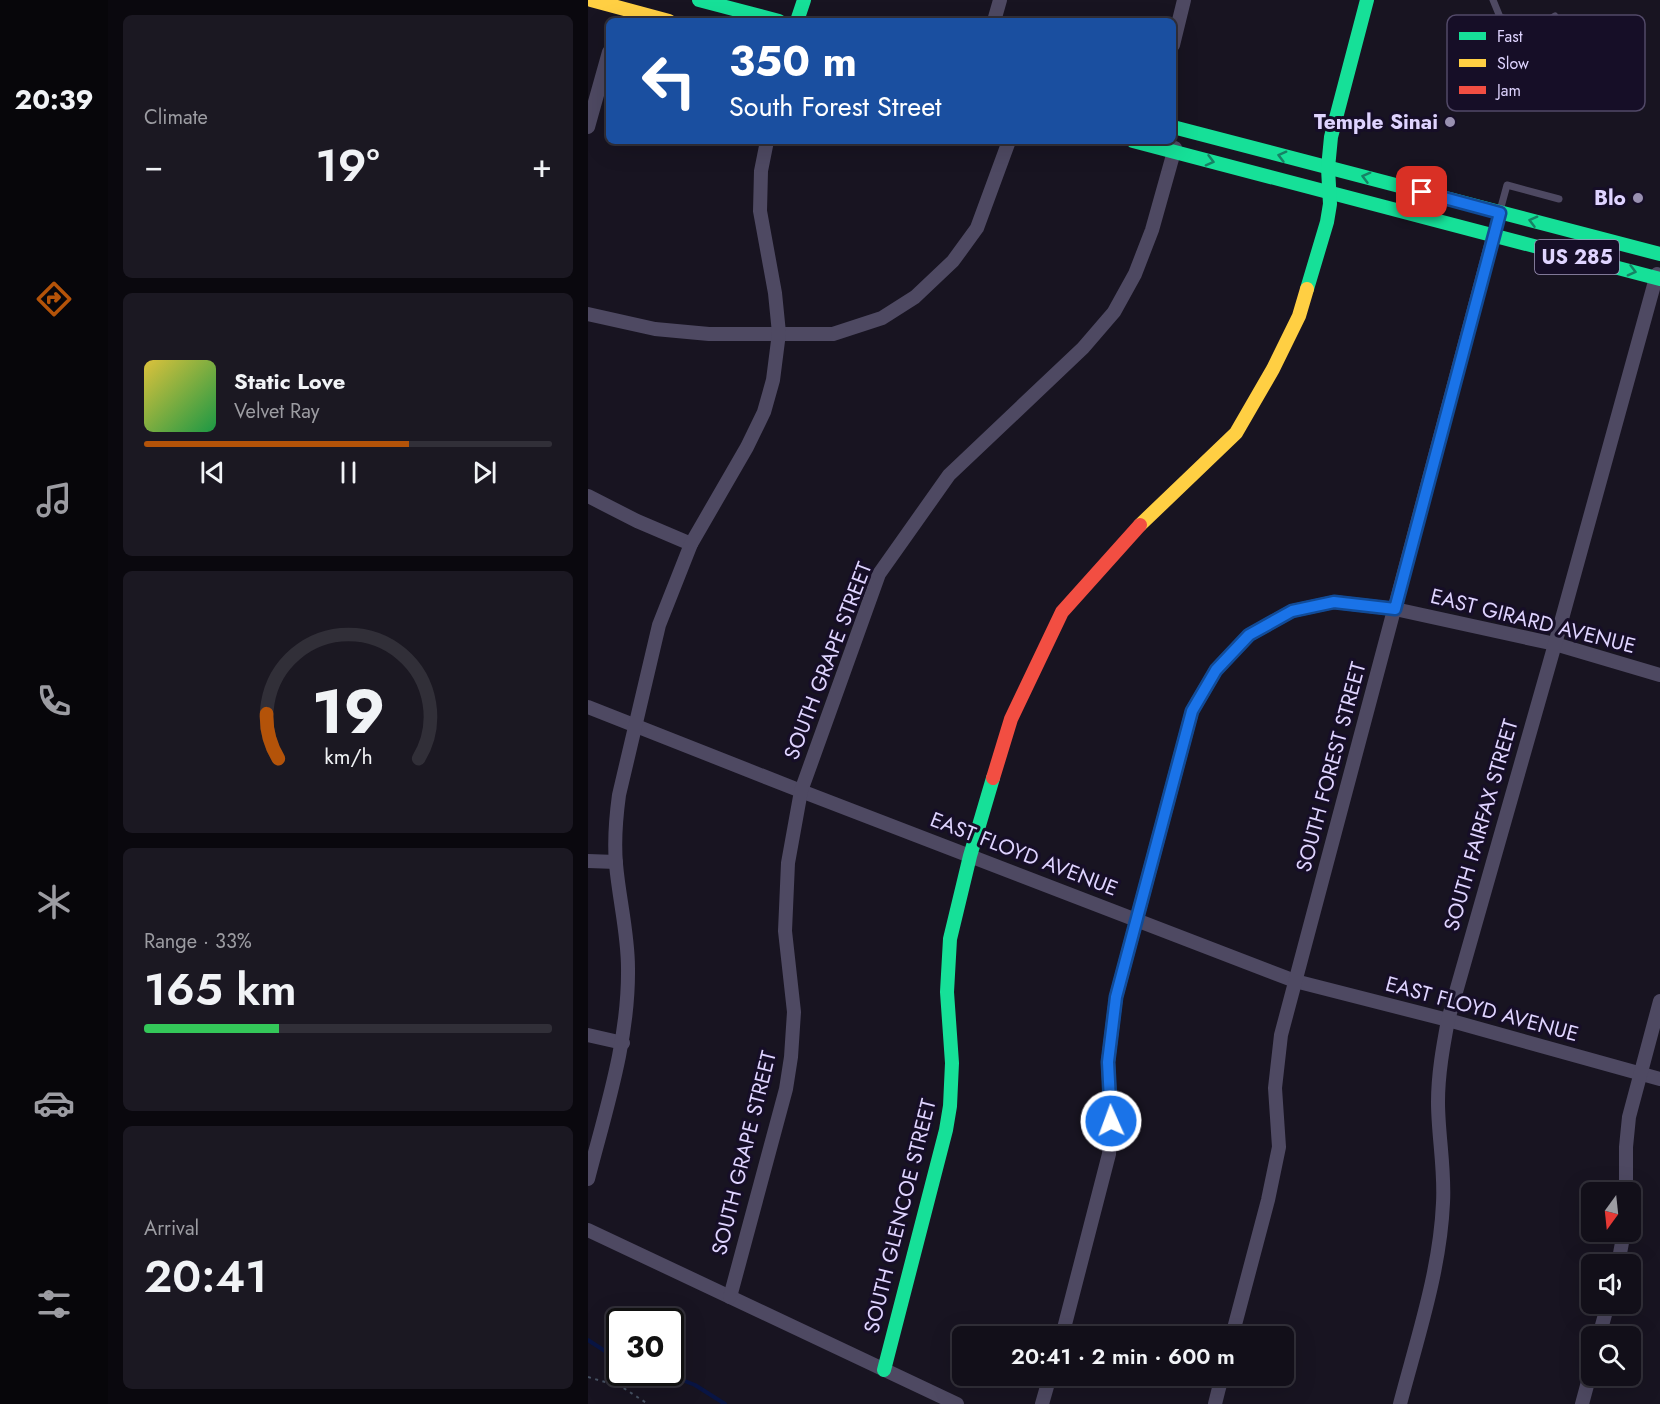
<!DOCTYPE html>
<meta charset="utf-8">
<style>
:root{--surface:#120f19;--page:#1b1822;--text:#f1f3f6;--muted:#9c9ca2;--line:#312f38;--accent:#b45309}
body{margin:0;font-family:Jost,sans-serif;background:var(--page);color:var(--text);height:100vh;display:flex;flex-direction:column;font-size:22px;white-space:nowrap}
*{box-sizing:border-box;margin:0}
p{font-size:20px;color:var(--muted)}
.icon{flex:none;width:33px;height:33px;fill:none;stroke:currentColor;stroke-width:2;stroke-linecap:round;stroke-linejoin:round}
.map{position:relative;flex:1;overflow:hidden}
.panel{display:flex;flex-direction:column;gap:15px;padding:15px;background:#0a080e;width:480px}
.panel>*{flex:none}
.banner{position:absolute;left:18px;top:18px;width:570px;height:126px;border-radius:9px;box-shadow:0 6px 24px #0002,0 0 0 2px var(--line);background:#1a4fa0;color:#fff;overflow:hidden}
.needle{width:39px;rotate:195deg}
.tools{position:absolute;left:993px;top:1182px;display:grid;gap:12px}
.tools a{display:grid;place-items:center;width:60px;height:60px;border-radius:9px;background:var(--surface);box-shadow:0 6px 24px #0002,0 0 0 2px var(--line);font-size:30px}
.speed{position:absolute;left:18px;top:1308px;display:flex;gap:12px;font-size:30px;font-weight:700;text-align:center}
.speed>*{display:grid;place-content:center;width:78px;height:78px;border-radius:50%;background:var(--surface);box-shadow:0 6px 24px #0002,0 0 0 2px var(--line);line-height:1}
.speed .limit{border:3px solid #111;border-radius:9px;background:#fff;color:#111}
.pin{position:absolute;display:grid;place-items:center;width:51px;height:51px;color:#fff;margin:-26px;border-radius:12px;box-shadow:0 3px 9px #0006}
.me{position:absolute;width:66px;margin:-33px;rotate:358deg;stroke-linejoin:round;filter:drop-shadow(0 0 4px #0008)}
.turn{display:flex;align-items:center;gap:21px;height:126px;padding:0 24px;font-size:27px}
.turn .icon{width:78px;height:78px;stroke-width:2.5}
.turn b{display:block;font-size:42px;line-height:51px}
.big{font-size:45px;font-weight:600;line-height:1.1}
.panel .tile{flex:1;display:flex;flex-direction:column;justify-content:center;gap:9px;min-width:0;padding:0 21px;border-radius:9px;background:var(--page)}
.panel .dial{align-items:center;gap:0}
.dial svg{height:156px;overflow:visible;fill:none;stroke:var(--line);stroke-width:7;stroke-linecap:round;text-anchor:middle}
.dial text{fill:var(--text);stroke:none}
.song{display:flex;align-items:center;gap:18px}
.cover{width:72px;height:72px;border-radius:9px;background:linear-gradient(135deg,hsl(50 70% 55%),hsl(140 70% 35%))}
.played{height:6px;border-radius:3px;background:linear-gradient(90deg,var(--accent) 65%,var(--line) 65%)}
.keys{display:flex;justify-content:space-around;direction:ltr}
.heat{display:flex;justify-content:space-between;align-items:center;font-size:33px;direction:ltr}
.charge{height:9px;border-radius:4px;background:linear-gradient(90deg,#34c759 33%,var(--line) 0)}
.trip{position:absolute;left:364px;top:1326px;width:342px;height:60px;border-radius:9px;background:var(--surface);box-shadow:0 6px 24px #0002,0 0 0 2px var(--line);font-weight:600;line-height:60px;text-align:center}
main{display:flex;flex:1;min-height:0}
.tabs{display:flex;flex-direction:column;width:108px;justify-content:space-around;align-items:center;background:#07060a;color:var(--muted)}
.tabs .icon{width:42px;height:42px}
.tabs .active{color:var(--accent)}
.tabs b{font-size:27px;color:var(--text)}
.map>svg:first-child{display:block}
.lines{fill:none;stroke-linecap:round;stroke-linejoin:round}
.stream{stroke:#091544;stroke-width:4}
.path{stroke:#485364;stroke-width:2;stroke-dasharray:3 4.5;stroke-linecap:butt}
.lane{stroke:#4e4962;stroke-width:7}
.street{stroke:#4e4962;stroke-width:14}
.fast{stroke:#16e098;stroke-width:14}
.slow{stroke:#ffcf43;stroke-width:14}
.jam{stroke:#f24e42;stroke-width:14}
.oneway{stroke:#168265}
.route-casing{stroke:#114b97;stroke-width:15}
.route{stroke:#1a73e8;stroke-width:10}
.poi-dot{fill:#9991b1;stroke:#160e27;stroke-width:2}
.labels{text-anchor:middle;stroke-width:6;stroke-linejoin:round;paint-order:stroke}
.shield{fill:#160e27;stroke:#a399be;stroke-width:1.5}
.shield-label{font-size:20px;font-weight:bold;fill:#dfd4ff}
.poi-label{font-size:21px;font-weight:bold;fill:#dfd4ff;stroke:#160e27;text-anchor:end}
.street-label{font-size:21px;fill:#dfd4ff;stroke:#160e27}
.key{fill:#160e27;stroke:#524968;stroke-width:1.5}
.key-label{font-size:16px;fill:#dfd4ff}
</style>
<main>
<nav class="tabs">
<b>20:39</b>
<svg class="icon active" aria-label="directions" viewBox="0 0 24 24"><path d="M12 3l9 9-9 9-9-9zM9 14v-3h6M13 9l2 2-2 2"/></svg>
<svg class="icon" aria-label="music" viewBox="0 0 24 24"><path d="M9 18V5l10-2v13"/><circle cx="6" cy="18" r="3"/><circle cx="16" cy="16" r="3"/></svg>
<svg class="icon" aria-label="phone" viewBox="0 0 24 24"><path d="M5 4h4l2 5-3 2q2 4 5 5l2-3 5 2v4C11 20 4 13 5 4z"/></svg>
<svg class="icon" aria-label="climate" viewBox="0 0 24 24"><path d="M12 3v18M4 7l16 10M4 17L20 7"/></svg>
<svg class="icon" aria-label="car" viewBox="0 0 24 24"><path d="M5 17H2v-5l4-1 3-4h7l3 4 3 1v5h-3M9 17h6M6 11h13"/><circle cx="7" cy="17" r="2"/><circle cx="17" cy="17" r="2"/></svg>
<svg class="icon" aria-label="filters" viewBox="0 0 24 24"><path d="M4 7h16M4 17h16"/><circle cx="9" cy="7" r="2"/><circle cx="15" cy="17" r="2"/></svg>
</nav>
<section class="panel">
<div class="tile"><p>Climate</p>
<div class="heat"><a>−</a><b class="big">19°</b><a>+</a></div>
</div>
<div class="tile">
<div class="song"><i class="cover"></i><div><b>Static Love</b><p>Velvet Ray</p></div></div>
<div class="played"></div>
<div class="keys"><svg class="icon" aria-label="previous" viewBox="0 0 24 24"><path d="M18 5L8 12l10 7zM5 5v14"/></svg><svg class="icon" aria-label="pause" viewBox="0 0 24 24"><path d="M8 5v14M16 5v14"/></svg><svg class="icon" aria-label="next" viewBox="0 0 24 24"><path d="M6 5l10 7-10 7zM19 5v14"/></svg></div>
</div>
<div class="tile dial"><svg viewBox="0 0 100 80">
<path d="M14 69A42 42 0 1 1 86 69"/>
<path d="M14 69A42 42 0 0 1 8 46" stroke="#b45309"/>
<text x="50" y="56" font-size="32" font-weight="700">19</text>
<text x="50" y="72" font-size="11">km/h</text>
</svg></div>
<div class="tile"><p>Range · 33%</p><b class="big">165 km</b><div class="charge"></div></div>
<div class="tile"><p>Arrival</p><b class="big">20:41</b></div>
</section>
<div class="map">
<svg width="1072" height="1404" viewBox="0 0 1072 1404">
<rect width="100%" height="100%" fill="#181421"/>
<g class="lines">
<!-- stream -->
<g class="stream">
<path d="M 0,1340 L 20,1353 L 32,1357"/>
<path d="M 74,1372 L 107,1385 L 137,1404"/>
</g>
<!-- path -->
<path class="path" d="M 0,1377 L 34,1387 L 60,1404"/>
<!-- lane -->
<g class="lane">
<path d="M 905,0 L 912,17 L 943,27 L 949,27 L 967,16"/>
<path d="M 913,207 L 919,185 L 971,199"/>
</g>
<!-- street -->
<g class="street">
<path d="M 406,21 L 412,0"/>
<path d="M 585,45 L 596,0"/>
<path d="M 0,127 L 21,52"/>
<path d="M 0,314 L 67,329 L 121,334 L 245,334 L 294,318 L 327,297 L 365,261 L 389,228 L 421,141"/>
<path d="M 0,496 L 49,521 L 103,544"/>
<path d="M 0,707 L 213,791 L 707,981 L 860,1020 L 1072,1079"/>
<path d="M 0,861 L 28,862"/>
<path d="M 0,1035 L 35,1043"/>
<path d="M 0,1179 C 18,1109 41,1040 40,968 C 40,933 31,899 28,864 C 26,841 28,817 31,795 L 71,625 L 103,544 L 159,447 L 176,412 L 185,380 L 191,333 L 187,293 L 172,211 L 173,171 L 179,141"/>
<path d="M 1038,1192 L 1038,1147 L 1041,1117 L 1072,1001"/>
<path d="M 0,1230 L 369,1404"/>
<path d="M 1030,1264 L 1036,1232"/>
<path d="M 142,1297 L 198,1089 L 203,1057 L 206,1012 L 197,931 L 200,863 L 213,791 L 291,574 L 361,475 L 495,348 L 526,312 L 547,274 L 564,230 L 587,148"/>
<path d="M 474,1336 L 521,1154 L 523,1121 L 520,1062 L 528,997 L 604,711 L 628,670 L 661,635 L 704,611 L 746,602 L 807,609 L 967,644 L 1072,675"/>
<path d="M 644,1336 L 680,1200 L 691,1147 L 687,1088 L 693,1035 L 907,230"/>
<path d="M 1011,1336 L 1020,1304"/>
<path d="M 454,1404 L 462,1376"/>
<path d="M 627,1404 L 634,1376"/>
<path d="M 812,1404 C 829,1339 852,1271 855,1203 C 857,1169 850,1135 850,1102 C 850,1074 855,1047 860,1020 L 967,644 L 1069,274"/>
<path d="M 994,1404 L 1004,1367"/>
</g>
<!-- fast -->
<g class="fast">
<path d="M 111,0 L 191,21"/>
<path d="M 209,21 L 216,0"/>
<path d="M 585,127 L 1072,254"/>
<path d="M 545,141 L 1072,279"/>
<path d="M 719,289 L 739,222 L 742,204 L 740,168 L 743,137 L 779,0"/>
<path d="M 296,1370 L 358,1130 L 362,1106 L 364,1063 L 359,992 L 362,939 L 382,856 L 405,778"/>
</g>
<!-- slow -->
<g class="slow">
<path d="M 3,0 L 81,21"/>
<path d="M 552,525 L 648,433 L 685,369 L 711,316 L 719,289"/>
</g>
<!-- jam -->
<path class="jam" d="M 405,778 L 423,719 L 474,612 L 552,525"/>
</g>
<!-- one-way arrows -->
<defs><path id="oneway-chevron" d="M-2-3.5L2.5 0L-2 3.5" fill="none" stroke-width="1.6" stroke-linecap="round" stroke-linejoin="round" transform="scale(1.5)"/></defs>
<g class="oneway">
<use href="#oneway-chevron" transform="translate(694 156) rotate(-165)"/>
<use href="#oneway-chevron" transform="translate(622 161) rotate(15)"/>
<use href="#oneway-chevron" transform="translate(778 177) rotate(-165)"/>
<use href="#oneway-chevron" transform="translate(945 221) rotate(-165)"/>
<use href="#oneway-chevron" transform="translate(1044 271) rotate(15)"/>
</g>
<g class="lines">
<defs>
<path id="route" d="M 523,1121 L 520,1062 L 528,997 L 604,711 L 628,670 L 661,635 L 704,611 L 746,602 L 807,609 L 912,213 L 834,192"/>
</defs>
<!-- route casing -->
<use href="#route" class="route-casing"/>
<!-- route -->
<use href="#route" class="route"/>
</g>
<!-- markers -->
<g class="poi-dot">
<circle cx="862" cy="122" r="6"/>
<circle cx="1050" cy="198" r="6"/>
</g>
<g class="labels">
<!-- shield labels -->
<rect class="shield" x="947" y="240" width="84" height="34" rx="4.5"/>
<g class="shield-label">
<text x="989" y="264">US 285</text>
</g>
<!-- poi labels -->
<g class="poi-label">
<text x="850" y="129">Temple Sinai</text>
<text x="1038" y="205">Blo</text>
</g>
<!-- street labels -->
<g class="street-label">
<text transform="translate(945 621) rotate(14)" y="7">EAST GIRARD AVENUE</text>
<text transform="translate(240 661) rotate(-69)" y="7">SOUTH GRAPE STREET</text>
<text transform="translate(743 767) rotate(-75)" y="7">SOUTH FOREST STREET</text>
<text transform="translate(893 825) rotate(-74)" y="7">SOUTH FAIRFAX STREET</text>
<text transform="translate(436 854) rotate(21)" y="7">EAST FLOYD AVENUE</text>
<text transform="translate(894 1009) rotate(15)" y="7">EAST FLOYD AVENUE</text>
<text transform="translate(156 1153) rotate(-76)" y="7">SOUTH GRAPE STREET</text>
<text transform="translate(312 1216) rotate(-76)" y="7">SOUTH GLENCOE STREET</text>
</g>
</g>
<!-- legend -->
<rect x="859" y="15" width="198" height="96" rx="9" class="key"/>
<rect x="871" y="32" width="27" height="8" fill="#16e098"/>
<rect x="871" y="59" width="27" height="8" fill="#ffcf43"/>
<rect x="871" y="86" width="27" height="8" fill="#f24e42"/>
<g class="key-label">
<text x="909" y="42">Fast</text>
<text x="909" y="69">Slow</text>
<text x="909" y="96">Jam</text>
</g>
</svg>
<div class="tools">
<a><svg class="needle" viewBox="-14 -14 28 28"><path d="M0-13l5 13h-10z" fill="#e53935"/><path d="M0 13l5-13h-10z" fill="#9c9ca2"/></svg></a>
<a><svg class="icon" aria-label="sound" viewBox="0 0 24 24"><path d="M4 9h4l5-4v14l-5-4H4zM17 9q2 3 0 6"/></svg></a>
<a><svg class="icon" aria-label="search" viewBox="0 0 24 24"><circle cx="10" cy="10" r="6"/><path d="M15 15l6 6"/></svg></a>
</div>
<div class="speed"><div class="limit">30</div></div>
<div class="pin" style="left:834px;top:192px;background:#d93025"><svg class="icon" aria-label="arrive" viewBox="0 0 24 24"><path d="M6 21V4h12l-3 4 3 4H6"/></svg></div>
<svg class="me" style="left:523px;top:1121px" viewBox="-20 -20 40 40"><circle r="17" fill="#1a73e8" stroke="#fff" stroke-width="3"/><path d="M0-11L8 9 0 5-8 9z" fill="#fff"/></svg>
<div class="trip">20:41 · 2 min · 600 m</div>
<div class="banner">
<div class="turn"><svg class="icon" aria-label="left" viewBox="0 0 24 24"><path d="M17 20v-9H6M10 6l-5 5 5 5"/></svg><div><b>350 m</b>South Forest Street</div></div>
</div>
</div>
</main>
